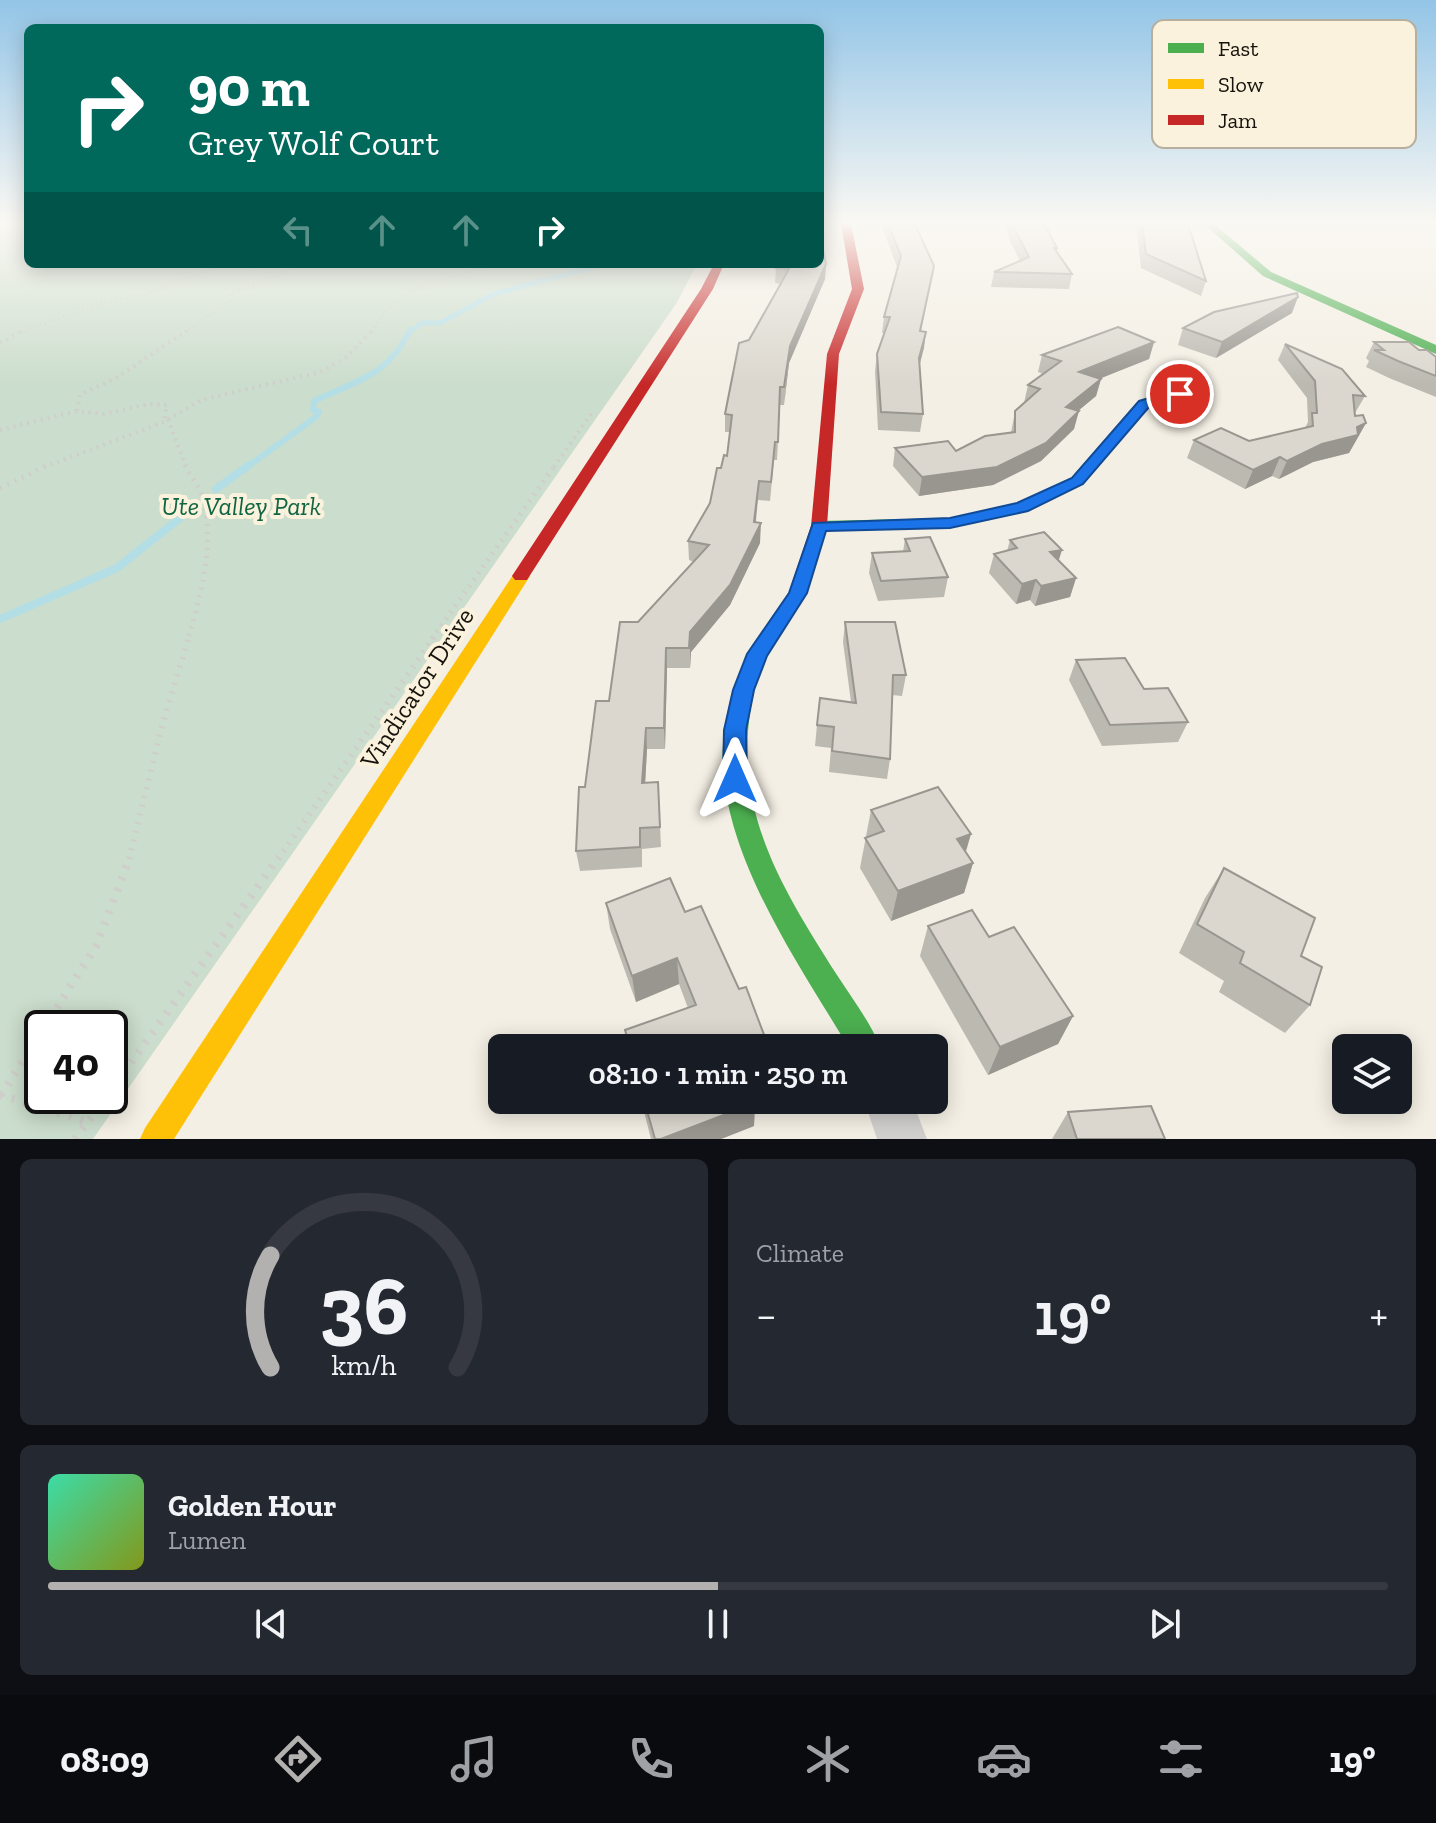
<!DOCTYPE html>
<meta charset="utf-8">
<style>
:root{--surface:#171b24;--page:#242831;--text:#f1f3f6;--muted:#9ea1a6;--line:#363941;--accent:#b2b1af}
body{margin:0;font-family:"Zilla Slab",serif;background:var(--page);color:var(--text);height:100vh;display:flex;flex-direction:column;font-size:30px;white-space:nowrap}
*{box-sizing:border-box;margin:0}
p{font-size:26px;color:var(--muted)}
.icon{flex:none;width:44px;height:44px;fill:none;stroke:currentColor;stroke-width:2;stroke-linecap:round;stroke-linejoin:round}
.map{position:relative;height:1139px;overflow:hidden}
.side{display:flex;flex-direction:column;gap:20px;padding:20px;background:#0d0f14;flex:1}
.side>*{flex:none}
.guide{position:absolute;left:24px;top:24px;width:800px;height:244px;border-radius:12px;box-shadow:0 4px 20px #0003;background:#00695c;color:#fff;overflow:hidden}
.fabs{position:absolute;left:1332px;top:1034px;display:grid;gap:16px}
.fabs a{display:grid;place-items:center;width:80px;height:80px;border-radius:12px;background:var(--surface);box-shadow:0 4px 20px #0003;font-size:40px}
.speed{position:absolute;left:24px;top:1010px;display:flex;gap:16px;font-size:40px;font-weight:700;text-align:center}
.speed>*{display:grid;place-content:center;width:104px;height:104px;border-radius:50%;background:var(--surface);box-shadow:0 4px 20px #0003;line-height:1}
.speed .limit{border:4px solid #111;border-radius:12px;background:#fff;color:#111}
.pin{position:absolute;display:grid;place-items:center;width:68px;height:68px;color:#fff;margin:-34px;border:4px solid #fff;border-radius:50%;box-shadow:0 2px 8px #0007}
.me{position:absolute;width:88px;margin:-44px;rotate:0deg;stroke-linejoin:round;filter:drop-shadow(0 0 6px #0008)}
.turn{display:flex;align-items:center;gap:28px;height:168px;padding:0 32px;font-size:36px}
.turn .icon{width:104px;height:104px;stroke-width:2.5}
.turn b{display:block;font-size:56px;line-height:68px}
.lanes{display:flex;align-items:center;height:76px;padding:0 32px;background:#0003;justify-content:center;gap:40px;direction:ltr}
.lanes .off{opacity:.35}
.big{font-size:60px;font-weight:600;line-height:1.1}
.side .tile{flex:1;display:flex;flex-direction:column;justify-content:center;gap:12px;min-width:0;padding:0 28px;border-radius:12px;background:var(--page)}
.side .dial{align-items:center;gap:0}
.dial svg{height:208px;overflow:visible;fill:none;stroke:var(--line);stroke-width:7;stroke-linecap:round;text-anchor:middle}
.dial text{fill:var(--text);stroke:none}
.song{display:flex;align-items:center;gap:24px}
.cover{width:96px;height:96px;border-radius:12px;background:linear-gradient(135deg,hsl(160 70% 55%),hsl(70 70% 35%))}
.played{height:8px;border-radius:4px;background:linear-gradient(90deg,var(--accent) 50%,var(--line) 50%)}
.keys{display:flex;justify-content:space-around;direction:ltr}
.heat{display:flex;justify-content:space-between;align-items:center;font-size:44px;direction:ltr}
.side .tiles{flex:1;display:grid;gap:20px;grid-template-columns:1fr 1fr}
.tile:last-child{grid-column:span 2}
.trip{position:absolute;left:488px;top:1034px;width:460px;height:80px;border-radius:12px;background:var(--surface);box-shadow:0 4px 20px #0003;font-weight:600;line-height:80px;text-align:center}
.tab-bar{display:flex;height:128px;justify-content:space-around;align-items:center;background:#090b0e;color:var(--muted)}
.tab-bar .icon{width:56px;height:56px}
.tab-bar .selected{color:var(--accent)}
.tab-bar b{font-size:36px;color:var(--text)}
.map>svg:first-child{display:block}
.green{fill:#cbddcc;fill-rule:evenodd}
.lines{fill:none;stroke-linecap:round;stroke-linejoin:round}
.stream-far2{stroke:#b4dee5;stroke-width:5}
.stream-far1{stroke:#b4dee5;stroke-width:6}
.stream{stroke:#b4dee5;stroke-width:8}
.path-far4{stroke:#cfceca;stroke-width:3;stroke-dasharray:1 4;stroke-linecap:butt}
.path-far3{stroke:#cfceca;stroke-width:4;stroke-dasharray:2 5;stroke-linecap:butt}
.path-far2{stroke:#cfceca;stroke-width:5;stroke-dasharray:2 6;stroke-linecap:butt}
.path-far1{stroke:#cfceca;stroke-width:6;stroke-dasharray:2 7;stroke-linecap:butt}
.path{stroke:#cfceca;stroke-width:8;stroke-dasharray:3 9;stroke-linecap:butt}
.street{fill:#d1d0ce;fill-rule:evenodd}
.fast{fill:#4caf50;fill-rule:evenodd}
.slow{fill:#ffc107;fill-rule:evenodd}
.jam{fill:#c62828;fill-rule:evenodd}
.wall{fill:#bcb9b1}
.shaded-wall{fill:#999690}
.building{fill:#dbd7ce;stroke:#999690;stroke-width:2}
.route{fill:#1a73e8;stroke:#114b97;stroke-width:2}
.labels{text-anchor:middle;stroke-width:8;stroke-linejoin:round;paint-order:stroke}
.park-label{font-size:26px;font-style:italic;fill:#106542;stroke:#fbf2dd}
.street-label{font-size:26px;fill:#16130c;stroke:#fbf2dd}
.key{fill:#fbf2dd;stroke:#b6af9e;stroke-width:2}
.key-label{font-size:22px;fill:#16130c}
</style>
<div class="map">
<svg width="1436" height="1139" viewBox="0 0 1436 1139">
<rect width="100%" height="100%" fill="#f4efe4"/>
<!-- green -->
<path class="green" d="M 0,224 L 28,224 L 28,264 L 697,264 L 676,304 L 93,1139 L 0,1139 ZM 42,1028 L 110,1028 L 110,1096 L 42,1096 Z"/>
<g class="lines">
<!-- stream-far2 -->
<path class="stream-far2" d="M 409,332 L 422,323 L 440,323 L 494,294 L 604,264"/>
<!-- stream-far1 -->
<path class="stream-far1" d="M 247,467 L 316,417 L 319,412 L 313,410 L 314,401 C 358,380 388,376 410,330"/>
<!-- stream -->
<g class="stream">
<path d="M 216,489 L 249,465"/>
<path d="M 0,619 L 117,568 L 189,511"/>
</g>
<!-- path-far4 -->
<g class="path-far4">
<path d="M 21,332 L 104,302 L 138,297 L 226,264"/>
<path d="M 185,332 L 230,301 L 232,293 L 307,264"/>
<path d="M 372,332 C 396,282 444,285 488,264"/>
</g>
<!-- path-far3 -->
<g class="path-far3">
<path d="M 0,343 L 24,330"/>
<path d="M 77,411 L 80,395 L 116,378 L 188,330"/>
<path d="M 168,419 L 186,467"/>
<path d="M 0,430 L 77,411 L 104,414 L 149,404 L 167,405 L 164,421"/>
<path d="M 44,467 L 164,422 L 201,400 L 320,372 L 345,358 L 373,330"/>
<path d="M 554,467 L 593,411"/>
</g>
<!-- path-far2 -->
<g class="path-far2">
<path d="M 185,465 C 190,477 200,486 203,498 C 215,544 201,595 188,639"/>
<path d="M 0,488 L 48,465"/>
<path d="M 432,639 L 555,465"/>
</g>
<!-- path-far1 -->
<g class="path-far1">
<path d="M 129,859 L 163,722 L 189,637"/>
<path d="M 278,859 L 434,637"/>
</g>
<!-- path -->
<g class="path">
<path d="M 44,1028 L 96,946 L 130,857"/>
<path d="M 110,1092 L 279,857"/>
<path d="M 0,1095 L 88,1122"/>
<path d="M 1,1095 L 42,1031"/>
<path d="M 75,1139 L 107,1096"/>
</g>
<!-- street -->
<path class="street" d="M 864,1100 L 912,1100 L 927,1139 L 877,1139 Z"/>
<!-- fast -->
<g class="fast">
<path d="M 1204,224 L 1214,224 L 1271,272 L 1436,345 L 1436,354 L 1263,276 Z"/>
<path d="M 1180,390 L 1185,391 L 1185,397 L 1149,407 L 1083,484 L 1029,510 L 950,528 L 819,531 L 811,526 L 819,521 L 950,518 L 1018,503 L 1071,478 L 1139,401 Z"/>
<path d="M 742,688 L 749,690 L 753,696 C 730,806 780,885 837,975 C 852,998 870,1022 881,1048 L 849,1048 C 800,966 730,867 723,769 C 721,745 726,720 731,696 L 735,690 Z"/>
</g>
<!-- slow -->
<path class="slow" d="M 521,570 L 530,576 L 174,1139 L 140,1139 L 145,1128 L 515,572 Z"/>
<!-- jam -->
<g class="jam">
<path d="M 841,224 L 851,224 L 864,289 L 839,354 L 827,526 L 807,593 L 767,655 L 749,702 L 742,704 L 735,702 L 731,696 L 747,654 L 789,592 L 811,526 L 827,354 L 852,289 Z"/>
<path d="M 714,264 L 724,264 L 713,289 L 527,580 L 515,580 L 512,576 L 701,289 Z"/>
</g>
</g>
<!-- wall -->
<g class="wall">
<path d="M 881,224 L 916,224 L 916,227 L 934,266 L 921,331 L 926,332 L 920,364 L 923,414 L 920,432 L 878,430 L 875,371 L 877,354 L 884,333 L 882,333 L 884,317 L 897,267 Z"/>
<path d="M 1006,224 L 1044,224 L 1057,248 L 1057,252 L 1072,274 L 1069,289 L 991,287 L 994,272 L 1020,261 L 1009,239 Z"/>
<path d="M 1136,224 L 1188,224 L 1206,281 L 1201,296 L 1141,268 Z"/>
<path d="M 826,264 L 825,279 L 789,363 L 784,405 L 780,405 L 777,460 L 774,460 L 770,501 L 758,500 L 756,522 L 760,543 L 730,605 L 691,652 L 690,668 L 667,668 L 665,749 L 647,749 L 645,783 L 658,782 L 661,847 L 642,849 L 642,867 L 580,871 L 576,851 L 585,787 L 609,701 L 638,622 L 694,562 L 689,560 L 688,541 L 710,503 L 721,468 L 727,456 L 730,432 L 725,432 L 725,414 L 749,340 L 781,284 L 775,283 L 776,268 Z"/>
<path d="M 1292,313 L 1216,358 L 1178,345 L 1183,328 Z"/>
<path d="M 1154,342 L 1149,359 L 1100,378 L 1101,379 L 1096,396 L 1078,411 L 1074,429 L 1041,461 L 993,485 L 919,496 L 893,466 L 895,448 L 956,451 L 1011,433 L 1015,411 L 1024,403 L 1028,385 L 1043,374 L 1038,372 L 1042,355 Z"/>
<path d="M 1374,342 L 1419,350 L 1436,357 L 1436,397 L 1389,378 L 1366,367 L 1369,361 L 1366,358 Z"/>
<path d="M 1285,344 L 1365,396 L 1355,413 L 1355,416 L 1366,423 L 1349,453 L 1313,462 L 1279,479 L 1272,476 L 1245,489 L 1187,458 L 1194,440 L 1249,441 L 1305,428 L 1308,422 L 1307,398 L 1278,360 Z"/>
<path d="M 905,539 L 948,577 L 944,597 L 878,601 L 869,573 L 872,553 L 903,552 Z"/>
<path d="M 1010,540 L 1059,560 L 1076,578 L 1070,597 L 1035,606 L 1030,600 L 1016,604 L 989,573 L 994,554 L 1007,551 Z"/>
<path d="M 845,622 L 906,675 L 902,696 L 892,695 L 890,759 L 887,779 L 829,772 L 831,748 L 815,746 L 817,725 L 851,702 L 843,642 Z"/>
<path d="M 1076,660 L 1144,689 L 1188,722 L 1178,742 L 1102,746 L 1069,680 Z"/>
<path d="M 871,810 L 966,852 L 973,863 L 964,893 L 891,921 L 860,868 Z"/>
<path d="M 1224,868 L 1301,956 L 1310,1005 L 1285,1033 L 1219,992 L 1224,981 L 1179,953 L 1205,898 Z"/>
<path d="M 606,903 L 685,912 L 739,989 L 769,1048 L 628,1048 L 625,1030 L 688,1008 L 679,984 L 636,1002 L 610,929 Z"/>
<path d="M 928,926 L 989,937 L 1073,1016 L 1058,1044 L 988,1075 L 920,956 Z"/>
<path d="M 641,1100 L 754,1100 L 755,1103 L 754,1126 L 721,1139 L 651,1139 Z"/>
<path d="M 1068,1112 L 1165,1139 L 1052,1139 Z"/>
</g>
<!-- shaded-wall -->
<g class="shaded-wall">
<path d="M 826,264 L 825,279 L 789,363 L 784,405 L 790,346 Z"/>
<path d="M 1298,297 L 1292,313 L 1216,358 L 1222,342 Z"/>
<path d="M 926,332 L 924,348 L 917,374 L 919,358 Z"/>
<path d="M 1154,342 L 1149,359 L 1074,389 L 1079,372 Z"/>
<path d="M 1101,379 L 1096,396 L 1061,425 L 1066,407 Z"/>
<path d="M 1079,411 L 1074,429 L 1041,461 L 993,485 L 919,496 L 922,477 Z"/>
<path d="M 1366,423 L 1349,453 L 1313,462 L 1279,479 L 1287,461 Z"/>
<path d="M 1280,457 L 1272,476 L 1245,489 L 1253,470 Z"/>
<path d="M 759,481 L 754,538 L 761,523 L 760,543 L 730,605 L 691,652 L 690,668 L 690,632 Z"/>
<path d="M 1062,550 L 1056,569 L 1050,552 Z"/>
<path d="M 1076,578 L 1070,597 L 1035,606 L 1041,586 Z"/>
<path d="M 1036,580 L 1030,600 L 1016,604 L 1022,584 Z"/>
<path d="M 666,648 L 667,668 L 665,749 L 664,728 Z"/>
<path d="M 646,728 L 647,749 L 644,804 L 642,783 Z"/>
<path d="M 971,834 L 962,865 L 957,839 Z"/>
<path d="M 973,863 L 964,893 L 891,921 L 898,891 Z"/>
<path d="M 677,958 L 679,984 L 636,1002 L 632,976 Z"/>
<path d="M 1073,1016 L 1058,1044 L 988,1075 L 1000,1047 Z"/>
<path d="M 755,1103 L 754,1126 L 721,1139 L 661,1139 Z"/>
</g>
<!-- building -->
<g class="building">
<path d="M 888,224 L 915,224 L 934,266 L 920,331 L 926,332 L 919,358 L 923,414 L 881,412 L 877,354 L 890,317 L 884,317 L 901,256 Z"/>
<path d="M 1012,224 L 1044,224 L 1057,248 L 1054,248 L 1072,274 L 994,272 L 1029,257 Z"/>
<path d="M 1142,224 L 1188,224 L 1206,281 L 1146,254 Z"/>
<path d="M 820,234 L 826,264 L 790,346 L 784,387 L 780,387 L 778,442 L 775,442 L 771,482 L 759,481 L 754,522 L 761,523 L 730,585 L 690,632 L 689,648 L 666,648 L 664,728 L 646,728 L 642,783 L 658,782 L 660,827 L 640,828 L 640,847 L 576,851 L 579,787 L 585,787 L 596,701 L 609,701 L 620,622 L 638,622 L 709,545 L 688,541 L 710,503 L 717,468 L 721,468 L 724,455 L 727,456 L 732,415 L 725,414 L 739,343 L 749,340 L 789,269 L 776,268 L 778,264 L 820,264 Z"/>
<path d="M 1297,293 L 1298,297 L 1222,342 L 1183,328 L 1214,312 Z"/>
<path d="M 1118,327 L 1154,342 L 1079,372 L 1101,379 L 1066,407 L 1079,411 L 1046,443 L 997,467 L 922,477 L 895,448 L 948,441 L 956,451 L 985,436 L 1015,432 L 1015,411 L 1040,389 L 1028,385 L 1061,361 L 1042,355 Z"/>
<path d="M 1374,342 L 1409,342 L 1419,350 L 1427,350 L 1436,357 L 1436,376 L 1398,361 L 1374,350 L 1384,350 Z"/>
<path d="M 1285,344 L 1342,369 L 1365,396 L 1353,395 L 1355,416 L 1363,415 L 1366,423 L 1357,427 L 1358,435 L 1322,444 L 1287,461 L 1280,457 L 1253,470 L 1194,440 L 1221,428 L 1249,441 L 1313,426 L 1312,413 L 1317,413 L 1315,381 Z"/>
<path d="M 1044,532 L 1062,550 L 1050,552 L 1076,578 L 1041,586 L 1036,580 L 1022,584 L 994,554 L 1017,548 L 1010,540 Z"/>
<path d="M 930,537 L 948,577 L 881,581 L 872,553 L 910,551 L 905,539 Z"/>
<path d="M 845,622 L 895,622 L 906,675 L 893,675 L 890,759 L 832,751 L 834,727 L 817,725 L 820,698 L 856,703 Z"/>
<path d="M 1125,658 L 1144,689 L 1168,688 L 1188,722 L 1110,725 L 1076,660 Z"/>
<path d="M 938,787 L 971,834 L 957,839 L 973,863 L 898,891 L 865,838 L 884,831 L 871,810 Z"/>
<path d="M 1224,868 L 1315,918 L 1301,956 L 1322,967 L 1310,1005 L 1240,963 L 1244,952 L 1197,924 Z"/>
<path d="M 670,878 L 685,912 L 701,906 L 739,989 L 746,987 L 769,1048 L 630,1048 L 625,1030 L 696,1005 L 677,958 L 632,976 L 606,903 Z"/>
<path d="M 972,910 L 989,937 L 1014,927 L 1073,1016 L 1000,1047 L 928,926 Z"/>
<path d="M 644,1100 L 754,1100 L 755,1103 L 661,1139 L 655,1139 Z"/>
<path d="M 1151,1106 L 1165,1139 L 1077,1139 L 1068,1112 Z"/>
</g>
<!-- sky -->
<linearGradient id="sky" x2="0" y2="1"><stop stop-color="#93c5e7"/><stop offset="0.58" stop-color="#faf8f3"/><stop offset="1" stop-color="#faf8f3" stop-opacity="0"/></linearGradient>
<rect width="1436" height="384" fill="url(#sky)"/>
<!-- route -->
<path class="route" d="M 1180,389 L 1187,394 L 1185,397 L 1149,407 L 1083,484 L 1028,511 L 950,528 L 826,531 L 807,593 L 767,656 L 754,690 L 746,730 L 747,779 L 743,785 L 727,785 L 723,779 L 724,730 L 733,690 L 747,654 L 789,593 L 813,523 L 950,518 L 1017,503 L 1072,478 L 1139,401 Z"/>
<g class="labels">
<!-- park labels -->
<g class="park-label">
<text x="241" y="515">Ute Valley Park</text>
</g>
<!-- street labels -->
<g class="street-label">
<text transform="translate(417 688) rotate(-57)" y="9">Vindicator Drive</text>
</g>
</g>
<!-- legend -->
<rect x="1152" y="20" width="264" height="128" rx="12" class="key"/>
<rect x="1168" y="43" width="36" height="10" fill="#4caf50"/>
<rect x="1168" y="79" width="36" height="10" fill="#ffc107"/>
<rect x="1168" y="115" width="36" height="10" fill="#c62828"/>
<g class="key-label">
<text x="1218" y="56">Fast</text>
<text x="1218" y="92">Slow</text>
<text x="1218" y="128">Jam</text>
</g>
</svg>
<div class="fabs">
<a><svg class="icon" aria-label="layers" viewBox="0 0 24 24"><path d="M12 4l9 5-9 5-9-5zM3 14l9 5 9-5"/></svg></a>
</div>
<div class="speed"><div class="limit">40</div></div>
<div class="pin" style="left:1180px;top:394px;background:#d93025"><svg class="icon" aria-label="arrive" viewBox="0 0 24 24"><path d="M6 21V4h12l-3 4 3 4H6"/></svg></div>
<svg class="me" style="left:735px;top:779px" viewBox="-20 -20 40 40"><path d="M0-17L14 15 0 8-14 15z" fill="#1a73e8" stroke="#fff" stroke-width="4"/></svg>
<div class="trip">08:10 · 1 min · 250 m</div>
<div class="guide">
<div class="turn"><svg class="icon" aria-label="right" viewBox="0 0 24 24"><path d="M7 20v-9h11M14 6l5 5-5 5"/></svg><div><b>90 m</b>Grey Wolf Court</div></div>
<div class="lanes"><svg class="icon off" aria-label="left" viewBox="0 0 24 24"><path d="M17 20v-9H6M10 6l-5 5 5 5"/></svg><svg class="icon off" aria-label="ahead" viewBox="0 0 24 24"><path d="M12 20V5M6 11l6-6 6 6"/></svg><svg class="icon off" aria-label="ahead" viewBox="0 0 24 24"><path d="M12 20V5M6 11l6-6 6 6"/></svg><svg class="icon" aria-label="right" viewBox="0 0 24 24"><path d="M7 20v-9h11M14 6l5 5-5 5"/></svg></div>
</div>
</div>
<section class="side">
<div class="tiles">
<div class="tile dial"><svg viewBox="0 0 100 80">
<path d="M14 69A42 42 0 1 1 86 69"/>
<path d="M14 69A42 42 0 0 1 14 26" stroke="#b2b1af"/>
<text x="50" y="56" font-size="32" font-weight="700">36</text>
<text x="50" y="72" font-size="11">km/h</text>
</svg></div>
<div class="tile"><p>Climate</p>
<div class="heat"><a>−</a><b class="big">19°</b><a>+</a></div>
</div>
<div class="tile">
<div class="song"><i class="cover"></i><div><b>Golden Hour</b><p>Lumen</p></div></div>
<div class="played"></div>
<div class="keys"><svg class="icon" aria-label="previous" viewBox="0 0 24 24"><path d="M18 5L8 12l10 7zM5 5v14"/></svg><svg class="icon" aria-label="pause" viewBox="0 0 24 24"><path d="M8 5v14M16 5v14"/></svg><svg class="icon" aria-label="next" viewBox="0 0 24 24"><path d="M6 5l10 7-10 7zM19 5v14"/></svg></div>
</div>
</div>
</section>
<nav class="tab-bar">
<b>08:09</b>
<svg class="icon selected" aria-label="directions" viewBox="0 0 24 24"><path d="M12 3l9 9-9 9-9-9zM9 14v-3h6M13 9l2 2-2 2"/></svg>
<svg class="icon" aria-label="music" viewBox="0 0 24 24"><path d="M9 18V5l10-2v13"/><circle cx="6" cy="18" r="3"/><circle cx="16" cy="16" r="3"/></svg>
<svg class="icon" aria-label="phone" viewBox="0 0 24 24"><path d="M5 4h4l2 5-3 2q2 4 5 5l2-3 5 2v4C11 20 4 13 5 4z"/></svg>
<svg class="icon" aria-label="climate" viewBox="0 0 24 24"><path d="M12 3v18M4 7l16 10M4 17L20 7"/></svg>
<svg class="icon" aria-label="car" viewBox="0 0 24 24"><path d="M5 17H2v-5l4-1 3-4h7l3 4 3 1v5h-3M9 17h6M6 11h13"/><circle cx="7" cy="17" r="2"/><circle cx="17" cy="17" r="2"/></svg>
<svg class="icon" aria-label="filters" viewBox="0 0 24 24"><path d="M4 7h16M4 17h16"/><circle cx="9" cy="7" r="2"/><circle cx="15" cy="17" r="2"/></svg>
<b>19°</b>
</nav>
